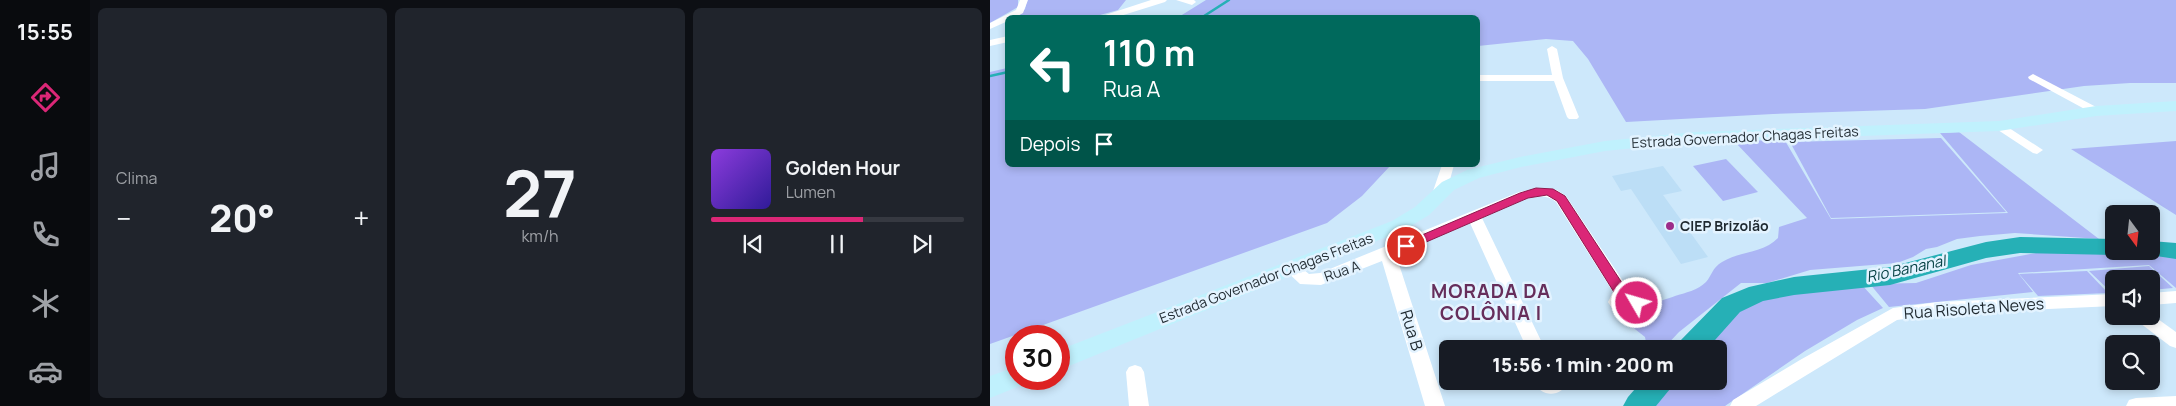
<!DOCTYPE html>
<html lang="pt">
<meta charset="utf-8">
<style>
:root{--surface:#171b24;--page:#20242c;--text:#f1f3f6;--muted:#9ea1a6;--line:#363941;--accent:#db2777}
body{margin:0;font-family:Manrope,sans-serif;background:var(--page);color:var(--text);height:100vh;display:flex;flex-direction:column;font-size:19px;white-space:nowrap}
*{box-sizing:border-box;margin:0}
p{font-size:16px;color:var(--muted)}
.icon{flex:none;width:28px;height:28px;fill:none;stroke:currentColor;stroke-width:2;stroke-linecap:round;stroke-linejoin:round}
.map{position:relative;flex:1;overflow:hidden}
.panel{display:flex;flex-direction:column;gap:8px;padding:8px;background:#0d0f14;width:900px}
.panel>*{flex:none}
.hud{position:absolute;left:15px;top:15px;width:475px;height:152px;border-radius:8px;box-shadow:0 2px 8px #0003;background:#00695c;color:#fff;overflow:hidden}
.needle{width:32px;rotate:165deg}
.buttons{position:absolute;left:1115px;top:205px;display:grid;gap:10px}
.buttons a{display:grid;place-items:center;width:55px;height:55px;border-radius:8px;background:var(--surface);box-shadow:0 2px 8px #0003;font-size:25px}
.speed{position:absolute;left:15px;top:325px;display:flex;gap:10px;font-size:25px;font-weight:700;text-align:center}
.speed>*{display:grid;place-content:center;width:65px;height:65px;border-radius:50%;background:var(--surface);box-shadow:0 2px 8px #0003;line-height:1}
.speed .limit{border:8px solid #d22;background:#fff;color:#111}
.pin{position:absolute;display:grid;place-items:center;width:42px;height:42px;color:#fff;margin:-21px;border:2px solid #fff;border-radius:50%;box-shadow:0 1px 5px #0007}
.me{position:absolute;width:55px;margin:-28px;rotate:308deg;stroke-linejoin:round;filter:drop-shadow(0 0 4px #0008)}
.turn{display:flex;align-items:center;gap:18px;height:105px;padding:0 15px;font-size:22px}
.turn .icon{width:65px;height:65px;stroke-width:2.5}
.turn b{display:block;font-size:35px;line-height:42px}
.then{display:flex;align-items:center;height:48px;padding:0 15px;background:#0003;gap:10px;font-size:19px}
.big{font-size:38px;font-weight:800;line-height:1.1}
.panel .card{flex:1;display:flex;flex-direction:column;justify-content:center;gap:8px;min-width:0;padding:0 18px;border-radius:8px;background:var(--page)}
.panel .dial{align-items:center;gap:0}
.dial b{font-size:65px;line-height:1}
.song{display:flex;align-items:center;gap:15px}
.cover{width:60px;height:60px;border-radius:8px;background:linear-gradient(135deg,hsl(270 70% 55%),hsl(250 70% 35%))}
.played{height:5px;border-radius:2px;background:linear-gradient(90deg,var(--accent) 60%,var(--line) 60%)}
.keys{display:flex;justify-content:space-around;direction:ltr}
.heat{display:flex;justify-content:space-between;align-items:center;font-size:28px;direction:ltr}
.panel .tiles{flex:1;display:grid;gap:8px;grid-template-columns:repeat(3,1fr)}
.trip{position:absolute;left:449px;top:340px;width:288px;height:50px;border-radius:8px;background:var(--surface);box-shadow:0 2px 8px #0003;font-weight:800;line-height:50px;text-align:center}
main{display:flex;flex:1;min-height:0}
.tabs{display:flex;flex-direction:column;width:90px;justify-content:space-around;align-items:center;background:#090b0e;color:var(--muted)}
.tabs .icon{width:35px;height:35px}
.tabs .selected{color:var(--accent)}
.tabs b{font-size:22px;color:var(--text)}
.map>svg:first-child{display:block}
.built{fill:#bcdef6}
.green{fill:#acb6f5}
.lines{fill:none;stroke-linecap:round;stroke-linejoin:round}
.stream{stroke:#26b0b6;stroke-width:2.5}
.river{fill:#26b0b6;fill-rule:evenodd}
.minor{fill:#fff;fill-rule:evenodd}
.tertiary{fill:#fff;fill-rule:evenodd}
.secondary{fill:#c0f1fd;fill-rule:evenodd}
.route{fill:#db2777;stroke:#8e194d}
.poi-dot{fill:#9d2c8a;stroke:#e3f3ff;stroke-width:2}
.labels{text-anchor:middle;stroke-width:5;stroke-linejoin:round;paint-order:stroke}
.street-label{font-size:14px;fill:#1f2930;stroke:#e3f3ff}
.poi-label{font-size:14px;font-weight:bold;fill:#1f2930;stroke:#e3f3ff;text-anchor:start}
.water-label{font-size:15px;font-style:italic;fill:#054144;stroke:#e3f3ff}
.near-street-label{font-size:16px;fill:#1f2930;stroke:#e3f3ff}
.district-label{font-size:19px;font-weight:bold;letter-spacing:1px;fill:#662e5b;stroke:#e3f3ff}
</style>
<main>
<nav class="tabs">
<b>15:55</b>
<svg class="icon selected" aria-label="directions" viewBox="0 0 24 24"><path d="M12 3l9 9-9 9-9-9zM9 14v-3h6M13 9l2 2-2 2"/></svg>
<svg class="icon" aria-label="music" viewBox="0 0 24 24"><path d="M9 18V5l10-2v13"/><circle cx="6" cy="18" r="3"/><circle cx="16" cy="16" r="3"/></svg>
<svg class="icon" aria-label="phone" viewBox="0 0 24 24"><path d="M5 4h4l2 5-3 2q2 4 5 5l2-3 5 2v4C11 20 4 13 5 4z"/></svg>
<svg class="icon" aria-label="climate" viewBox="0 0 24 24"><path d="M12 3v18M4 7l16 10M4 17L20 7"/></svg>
<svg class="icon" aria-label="car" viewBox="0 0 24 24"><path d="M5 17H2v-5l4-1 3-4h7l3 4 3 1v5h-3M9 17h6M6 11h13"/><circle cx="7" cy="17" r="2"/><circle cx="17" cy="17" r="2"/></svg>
</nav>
<section class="panel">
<div class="tiles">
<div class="card"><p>Clima</p>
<div class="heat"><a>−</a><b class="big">20°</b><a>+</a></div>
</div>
<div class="card dial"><b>27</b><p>km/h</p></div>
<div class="card">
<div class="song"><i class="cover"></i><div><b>Golden Hour</b><p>Lumen</p></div></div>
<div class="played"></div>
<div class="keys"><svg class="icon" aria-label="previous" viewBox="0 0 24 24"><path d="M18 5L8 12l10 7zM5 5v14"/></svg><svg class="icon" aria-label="pause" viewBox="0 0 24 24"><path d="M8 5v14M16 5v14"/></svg><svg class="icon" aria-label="next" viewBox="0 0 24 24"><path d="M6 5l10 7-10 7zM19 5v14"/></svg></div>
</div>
</div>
</section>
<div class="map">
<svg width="1186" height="406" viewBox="0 0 1186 406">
<rect width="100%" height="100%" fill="#cde8fb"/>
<!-- built -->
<path class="built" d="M 673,166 L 692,191 L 673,195 L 718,257 L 691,264 L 641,189 L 631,191 L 622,176 Z"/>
<!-- green -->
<g class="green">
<path d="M 0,0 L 28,0 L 28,7 L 0,23 Z"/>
<path d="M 37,0 L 136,0 L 128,10 L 103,17 L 37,18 L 28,15 L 35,9 Z"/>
<path d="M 216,0 L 1186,0 L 1186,83 L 1140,83 L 1094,86 L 935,109 L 783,114 L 636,122 L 598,59 L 583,41 L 556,39 L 488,46 L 488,18 L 187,18 Z"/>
<path d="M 17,68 L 18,165 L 401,165 L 372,196 L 337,223 L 0,344 L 0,72 Z"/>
<path d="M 969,132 L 1109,239 L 1025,233 L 990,236 L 967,239 L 947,247 L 936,249 L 923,257 L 907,263 L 820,270 L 777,283 L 751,283 L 689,332 L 673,349 L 653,349 L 656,342 L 655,337 L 636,322 C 637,308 673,301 685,296 C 695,293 708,290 716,282 C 722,275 722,268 732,262 C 750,251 774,253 788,238 L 789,227 L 817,218 L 745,142 L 794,139 L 841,219 L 1018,213 L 950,133 Z"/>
<path d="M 951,138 L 1016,212 L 841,218 L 800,142 Z"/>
<path d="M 1186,141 L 1186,215 L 1081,149 Z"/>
<path d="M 736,159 L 768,192 L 733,201 L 703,166 Z"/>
<path d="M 1120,250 L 1186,257 L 1186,288 L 1159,265 L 1028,273 L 1043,292 L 899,307 L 880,284 L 926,283 L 981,265 L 1046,253 Z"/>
<path d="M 1159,266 L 1183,288 L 1161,290 L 1161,279 L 1124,279 L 1124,293 L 1122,293 L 1099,271 Z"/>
<path d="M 1097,271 L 1118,293 L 1048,296 L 1029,274 Z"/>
<path d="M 871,284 L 893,308 L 867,320 L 815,351 L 735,406 L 656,406 L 677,381 L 728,381 L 728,349 L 705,349 C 719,334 733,318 751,308 C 786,288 832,289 871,284 Z"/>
</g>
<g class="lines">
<!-- stream -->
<g class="stream">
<path d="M 211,18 L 239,0"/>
<path d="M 0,76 L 18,72"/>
</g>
<!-- river -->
<g class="river">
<path d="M 1030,237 L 1124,239 L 1124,251 L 1133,251 L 1124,255 L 1030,253 L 996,258 L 900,285 L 804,295 L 773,301 L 750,312 L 717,349 L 686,349 L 690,341 L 732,298 L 759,287 L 804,277 L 900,267 L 996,242 Z"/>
<path d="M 1161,241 L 1186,243 L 1186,259 L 1153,254 L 1151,251 L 1161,251 Z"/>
<path d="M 652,381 L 684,381 L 680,389 L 666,406 L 633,406 L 638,397 Z"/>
</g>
<!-- minor -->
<g class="minor">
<path d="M 30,0 L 38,0 L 33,13 L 24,18 L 18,18 L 18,21 L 0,29 L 0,23 L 26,10 Z"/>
<path d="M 186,0 L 204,0 L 206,2 L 202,5 Z"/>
<path d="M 562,46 L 567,49 L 573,78 L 589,117 L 587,119 L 579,119 L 577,117 L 564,81 L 488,81 L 488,75 L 562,75 L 557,49 Z"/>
<path d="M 1043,74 L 1110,109 L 1112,111 L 1106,114 L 1102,113 L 1039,79 L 1038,77 Z"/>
<path d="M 1009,122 L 1013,124 L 1053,150 L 1047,154 L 1043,153 L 1005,128 L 1003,126 Z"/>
<path d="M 452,165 L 464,165 L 456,194 L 449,198 L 442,194 Z"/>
<path d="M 549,188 L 567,190 L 576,196 L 637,287 C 647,289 655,292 655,303 C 646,319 626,317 618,302 L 623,292 L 566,202 C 548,186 511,210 492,218 L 555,349 L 537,349 L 480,223 L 406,255 L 455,406 L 435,406 L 392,261 L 331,285 L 310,284 L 293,268 L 296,264 C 306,261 311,268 319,274 L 330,273 L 529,192 Z"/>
<path d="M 1186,291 L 1186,303 L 1161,305 L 1161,293 Z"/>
<path d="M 1124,294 L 1124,306 L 948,314 L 907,320 L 766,406 L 740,406 L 743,400 L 810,360 L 903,308 L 948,302 Z"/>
<path d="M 1161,314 L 1186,332 L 1186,348 L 1180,346 L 1146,320 L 1144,316 L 1161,316 Z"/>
<path d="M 145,365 L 151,367 L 154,372 L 159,406 L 139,406 L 136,372 L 139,367 Z"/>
<path d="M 543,381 L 579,381 C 571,398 551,398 543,381 Z"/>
<path d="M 1186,396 L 1186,406 L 1136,406 L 1139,400 L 1146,398 Z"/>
</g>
<!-- tertiary -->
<g class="tertiary">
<path d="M 161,0 L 177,0 L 175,2 L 124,18 L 106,18 Z"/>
<path d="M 18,36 L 18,42 L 0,46 L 0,40 Z"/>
</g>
<!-- secondary -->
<g class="secondary">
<path d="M 1186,101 L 1186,111 L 1106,116 L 1009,131 L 704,142 L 615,151 L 531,167 L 489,178 L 464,190 L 439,215 L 416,229 L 69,370 L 69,350 L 402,221 L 425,207 L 452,182 L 477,170 L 530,157 L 615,141 L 704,132 L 1009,121 L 1106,106 Z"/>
<path d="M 26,367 L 26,379 L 38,379 L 35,384 L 0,398 L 0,376 Z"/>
</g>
</g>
<!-- route -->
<path class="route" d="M 546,188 L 563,189 L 575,196 L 636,289 C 646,290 653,293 653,303 L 651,307 L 642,307 L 638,299 L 627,297 L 567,201 L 557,195 L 538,198 L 420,249 L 416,251 L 410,246 L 411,244 L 530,193 Z"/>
<!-- markers -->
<circle class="poi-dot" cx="680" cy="226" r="5"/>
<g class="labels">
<!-- street labels -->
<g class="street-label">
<text transform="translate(755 137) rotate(-3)" y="5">Estrada Governador Chagas Freitas</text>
<text transform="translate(352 271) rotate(-19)" y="5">Rua A</text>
<text transform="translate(276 278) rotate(-21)" y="5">Estrada Governador Chagas Freitas</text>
</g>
<!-- poi labels -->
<g class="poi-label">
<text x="690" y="231">CIEP Brizolão</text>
</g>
<!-- water labels -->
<g class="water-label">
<text transform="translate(916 269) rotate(-12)" y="5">Rio Bananal</text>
</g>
<!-- near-street labels -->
<g class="near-street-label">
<text transform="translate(984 308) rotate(-4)" y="6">Rua Risoleta Neves</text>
<text transform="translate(422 330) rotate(73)" y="6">Rua B</text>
</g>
<!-- district labels -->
<g class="district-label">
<text x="501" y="298">MORADA DA<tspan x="501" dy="22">COLÔNIA I</tspan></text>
</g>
</g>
</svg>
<div class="buttons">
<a><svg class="needle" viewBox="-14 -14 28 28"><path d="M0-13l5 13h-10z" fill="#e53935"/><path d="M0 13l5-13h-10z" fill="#9ea1a6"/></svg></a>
<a><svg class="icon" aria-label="sound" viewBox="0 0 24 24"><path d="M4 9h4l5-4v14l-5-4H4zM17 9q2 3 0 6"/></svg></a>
<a><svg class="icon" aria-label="search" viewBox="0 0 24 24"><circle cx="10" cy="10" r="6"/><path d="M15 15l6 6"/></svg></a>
</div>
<div class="speed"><div class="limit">30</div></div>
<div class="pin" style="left:416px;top:246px;background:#d93025"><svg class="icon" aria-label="arrive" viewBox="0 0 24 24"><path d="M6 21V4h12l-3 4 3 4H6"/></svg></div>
<svg class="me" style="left:647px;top:303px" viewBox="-20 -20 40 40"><circle r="17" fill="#db2777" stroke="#fff" stroke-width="3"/><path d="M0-11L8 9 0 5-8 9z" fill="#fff"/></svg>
<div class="trip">15:56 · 1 min · 200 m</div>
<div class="hud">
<div class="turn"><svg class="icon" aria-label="left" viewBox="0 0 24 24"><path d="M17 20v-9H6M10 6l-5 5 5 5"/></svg><div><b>110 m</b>Rua A</div></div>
<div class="then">Depois<svg class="icon" aria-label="arrive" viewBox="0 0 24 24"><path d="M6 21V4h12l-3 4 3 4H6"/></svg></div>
</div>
</div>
</main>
